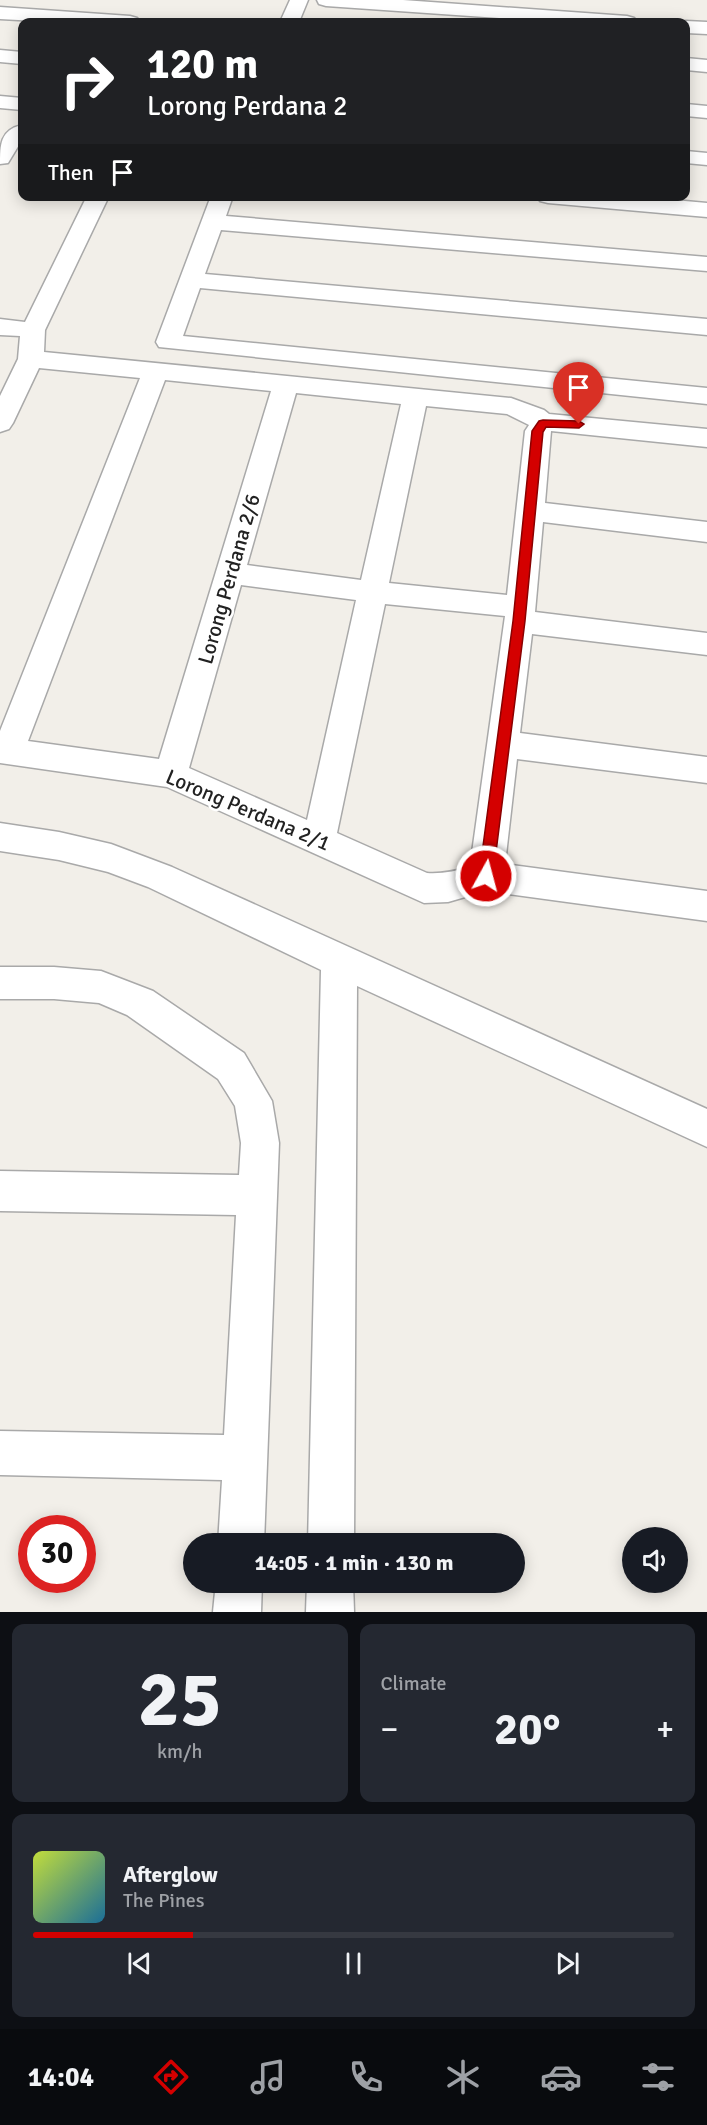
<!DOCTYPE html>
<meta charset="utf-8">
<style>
:root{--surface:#171b24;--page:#242831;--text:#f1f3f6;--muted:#9ea1a6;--line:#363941;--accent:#d40000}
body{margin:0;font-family:Signika,sans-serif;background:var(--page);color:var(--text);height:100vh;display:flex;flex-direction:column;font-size:22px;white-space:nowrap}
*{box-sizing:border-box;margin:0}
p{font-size:20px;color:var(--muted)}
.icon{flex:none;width:33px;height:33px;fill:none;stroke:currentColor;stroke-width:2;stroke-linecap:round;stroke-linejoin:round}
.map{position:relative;height:1612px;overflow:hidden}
.details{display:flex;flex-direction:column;gap:12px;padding:12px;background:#0d0f14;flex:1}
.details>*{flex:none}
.banner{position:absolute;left:18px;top:18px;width:672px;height:183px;border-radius:12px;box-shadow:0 3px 15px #0003;background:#202124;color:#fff;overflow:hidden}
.fabs{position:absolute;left:622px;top:1527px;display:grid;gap:12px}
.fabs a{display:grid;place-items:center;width:66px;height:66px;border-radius:50%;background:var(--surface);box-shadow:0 3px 15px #0003;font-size:30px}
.speed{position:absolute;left:18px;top:1515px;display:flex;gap:12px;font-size:30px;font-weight:700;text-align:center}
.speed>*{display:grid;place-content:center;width:78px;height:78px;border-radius:50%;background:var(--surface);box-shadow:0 3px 15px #0003;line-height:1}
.speed .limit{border:9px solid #d22;background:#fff;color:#111}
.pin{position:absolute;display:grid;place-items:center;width:51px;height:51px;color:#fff;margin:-62px -26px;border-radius:50% 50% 50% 0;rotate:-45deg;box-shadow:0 0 6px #0007}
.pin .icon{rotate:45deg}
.me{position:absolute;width:66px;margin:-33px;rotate:7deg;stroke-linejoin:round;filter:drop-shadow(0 0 4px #0008)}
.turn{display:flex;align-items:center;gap:21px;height:126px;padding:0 30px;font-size:27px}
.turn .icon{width:78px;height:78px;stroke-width:2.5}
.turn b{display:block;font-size:42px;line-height:51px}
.then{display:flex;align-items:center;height:57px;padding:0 30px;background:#0003;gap:12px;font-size:22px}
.big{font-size:45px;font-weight:800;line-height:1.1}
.details .tile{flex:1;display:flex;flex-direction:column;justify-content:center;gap:9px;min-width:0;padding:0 21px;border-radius:12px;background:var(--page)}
.details .dial{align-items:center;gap:0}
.dial b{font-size:78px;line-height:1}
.song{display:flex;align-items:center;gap:18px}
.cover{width:72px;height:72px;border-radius:9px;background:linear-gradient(135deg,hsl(70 70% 55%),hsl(200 70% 35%))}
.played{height:6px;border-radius:3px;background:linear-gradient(90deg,var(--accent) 25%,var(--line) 25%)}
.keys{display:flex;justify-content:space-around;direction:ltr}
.heat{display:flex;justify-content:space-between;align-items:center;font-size:33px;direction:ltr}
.details .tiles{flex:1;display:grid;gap:12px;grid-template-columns:1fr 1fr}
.tile:last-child{grid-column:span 2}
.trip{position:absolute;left:183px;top:1533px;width:342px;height:60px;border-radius:30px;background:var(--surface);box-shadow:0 3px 15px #0003;font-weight:800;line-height:60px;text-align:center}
.menu{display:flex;height:96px;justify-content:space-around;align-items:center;background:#090b0e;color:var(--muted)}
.menu .icon{width:42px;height:42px}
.menu .on{color:var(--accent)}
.menu b{font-size:27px;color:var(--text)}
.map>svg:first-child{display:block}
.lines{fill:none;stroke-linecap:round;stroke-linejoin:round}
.minor-casing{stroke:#a9a9a9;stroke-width:3}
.minor{fill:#fff;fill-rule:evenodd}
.route{fill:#d40000;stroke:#8a0000;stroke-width:1.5}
.labels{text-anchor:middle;stroke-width:5;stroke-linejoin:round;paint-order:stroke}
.street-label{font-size:21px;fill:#222;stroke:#fff}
</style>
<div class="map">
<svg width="707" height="1612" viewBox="0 0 707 1612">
<rect width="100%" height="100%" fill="#f2efe9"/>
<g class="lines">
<defs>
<g id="minor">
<path d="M 290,0 L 308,0 L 299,22 L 280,22 Z"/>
<path d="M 317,0 L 403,0 L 627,16 L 634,18 L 637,22 L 556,22 L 326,6 L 319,4 Z"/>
<path d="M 0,7 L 130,16 L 137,18 L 140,22 L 55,22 L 0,19 Z"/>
<path d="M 686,21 L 707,22 L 707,34 L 686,33 L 686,22 L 681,22 Z"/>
<path d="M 0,50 L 22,52 L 22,64 L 0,62 Z"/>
<path d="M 686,58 L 707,60 L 707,72 L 686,70 Z"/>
<path d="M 0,96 L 22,98 L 22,110 L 0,108 Z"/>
<path d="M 686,104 L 707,106 L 707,118 L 686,116 Z"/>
<path d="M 22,125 L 22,140 L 8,163 L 0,164 C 0,145 0,130 22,125 Z"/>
<path d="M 686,151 L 707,153 L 707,165 L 686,163 Z"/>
<path d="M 87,196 L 109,196 L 45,330 L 44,352 L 511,398 L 544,410 L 549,414 L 707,429 L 707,447 L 551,431 L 545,503 L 707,522 L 707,542 L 543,522 L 535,612 L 707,633 L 707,655 L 532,634 L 520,733 L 707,757 L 707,783 L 517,759 L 505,864 L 707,891 L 707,921 L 486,891 L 448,902 L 424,903 L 167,787 L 0,763 L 0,731 L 140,378 L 39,368 L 13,423 L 9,429 L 0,432 L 0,396 L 18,359 L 20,336 L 0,335 L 0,319 L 25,322 ZM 165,380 L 271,391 L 159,759 L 28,741 ZM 296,393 L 401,404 L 361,580 L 247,565 ZM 426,406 L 507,414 L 529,425 L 525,431 L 507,595 L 389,583 ZM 241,585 L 356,600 L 307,820 L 189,768 ZM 385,604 L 505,616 L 470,867 C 456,871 442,874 427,873 L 337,833 Z"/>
<path d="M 211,196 L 233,196 L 226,216 L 707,257 L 707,271 L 221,230 L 205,274 L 707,319 L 707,335 L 200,288 L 183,336 L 707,388 L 707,404 L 159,347 L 156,342 Z"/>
<path d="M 537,196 L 630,196 L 707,203 L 707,217 L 548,203 L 540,201 Z"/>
<path d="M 0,823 L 59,832 L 111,844 L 172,867 L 707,1109 L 707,1147 L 357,986 L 354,1544 L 308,1544 L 321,970 L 148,887 L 108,872 L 59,860 L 0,851 Z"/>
<path d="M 0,967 L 54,967 L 101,971 L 153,991 L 244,1053 L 272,1101 L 279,1143 L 264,1544 L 218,1544 L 222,1480 L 0,1475 L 0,1431 L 224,1435 L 236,1215 L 0,1211 L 0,1171 L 239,1175 L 241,1143 L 235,1106 L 218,1079 L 127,1015 L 99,1003 L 54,999 L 0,999 Z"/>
<path d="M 216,1582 L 262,1582 L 261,1612 L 213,1612 Z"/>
<path d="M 307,1582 L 353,1582 L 354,1612 L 306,1612 Z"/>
</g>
</defs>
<!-- minor casing -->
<use href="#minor" class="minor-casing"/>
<!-- minor -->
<use href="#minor" class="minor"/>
</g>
<!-- route -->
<path class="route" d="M 543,420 L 579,421 L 584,424 L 579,428 L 546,427 L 543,432 L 525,621 L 493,876 L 491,880 L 481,880 L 479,876 L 513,621 L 532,431 L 539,421 Z"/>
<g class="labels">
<!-- street labels -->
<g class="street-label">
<text transform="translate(229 579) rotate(-74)" y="7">Lorong Perdana 2/6</text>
<text transform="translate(248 810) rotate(23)" y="7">Lorong Perdana 2/1</text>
</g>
</g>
</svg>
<div class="fabs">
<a><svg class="icon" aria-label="sound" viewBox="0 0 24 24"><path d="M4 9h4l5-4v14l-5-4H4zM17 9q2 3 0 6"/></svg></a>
</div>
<div class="speed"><div class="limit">30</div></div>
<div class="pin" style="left:579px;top:424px;background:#d93025"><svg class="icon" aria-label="arrive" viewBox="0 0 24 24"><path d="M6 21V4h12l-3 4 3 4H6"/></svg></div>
<svg class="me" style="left:486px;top:876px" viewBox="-20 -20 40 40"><circle r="17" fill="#d40000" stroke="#fff" stroke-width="3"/><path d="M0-11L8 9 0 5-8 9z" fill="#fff"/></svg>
<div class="trip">14:05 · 1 min · 130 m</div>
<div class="banner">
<div class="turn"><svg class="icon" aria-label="right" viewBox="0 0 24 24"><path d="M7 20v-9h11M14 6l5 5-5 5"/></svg><div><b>120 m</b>Lorong Perdana 2</div></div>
<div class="then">Then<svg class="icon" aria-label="arrive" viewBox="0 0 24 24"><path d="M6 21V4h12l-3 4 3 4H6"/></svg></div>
</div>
</div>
<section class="details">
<div class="tiles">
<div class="tile dial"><b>25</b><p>km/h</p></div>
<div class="tile"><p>Climate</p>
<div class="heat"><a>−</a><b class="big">20°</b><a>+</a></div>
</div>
<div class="tile">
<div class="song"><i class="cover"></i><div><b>Afterglow</b><p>The Pines</p></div></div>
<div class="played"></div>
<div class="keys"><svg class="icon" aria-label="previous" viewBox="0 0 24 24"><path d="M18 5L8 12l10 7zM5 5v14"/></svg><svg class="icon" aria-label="pause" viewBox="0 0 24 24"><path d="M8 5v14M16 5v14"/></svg><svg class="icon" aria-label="next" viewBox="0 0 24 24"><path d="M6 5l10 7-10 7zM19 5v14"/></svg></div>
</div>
</div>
</section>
<nav class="menu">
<b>14:04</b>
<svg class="icon on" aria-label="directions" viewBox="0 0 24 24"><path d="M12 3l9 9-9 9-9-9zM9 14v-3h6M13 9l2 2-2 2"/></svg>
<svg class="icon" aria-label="music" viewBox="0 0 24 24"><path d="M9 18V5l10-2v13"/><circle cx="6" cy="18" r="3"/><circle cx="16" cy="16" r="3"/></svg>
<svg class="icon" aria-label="phone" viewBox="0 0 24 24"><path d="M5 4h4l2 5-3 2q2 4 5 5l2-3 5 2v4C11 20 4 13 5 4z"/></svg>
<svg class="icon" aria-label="climate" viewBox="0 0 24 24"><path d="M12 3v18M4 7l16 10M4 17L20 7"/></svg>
<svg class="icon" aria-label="car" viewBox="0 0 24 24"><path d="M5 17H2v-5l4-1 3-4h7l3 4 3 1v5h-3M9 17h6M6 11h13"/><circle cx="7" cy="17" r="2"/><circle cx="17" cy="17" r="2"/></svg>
<svg class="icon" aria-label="filters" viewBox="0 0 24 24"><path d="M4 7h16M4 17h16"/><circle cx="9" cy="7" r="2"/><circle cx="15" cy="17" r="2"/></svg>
</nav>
